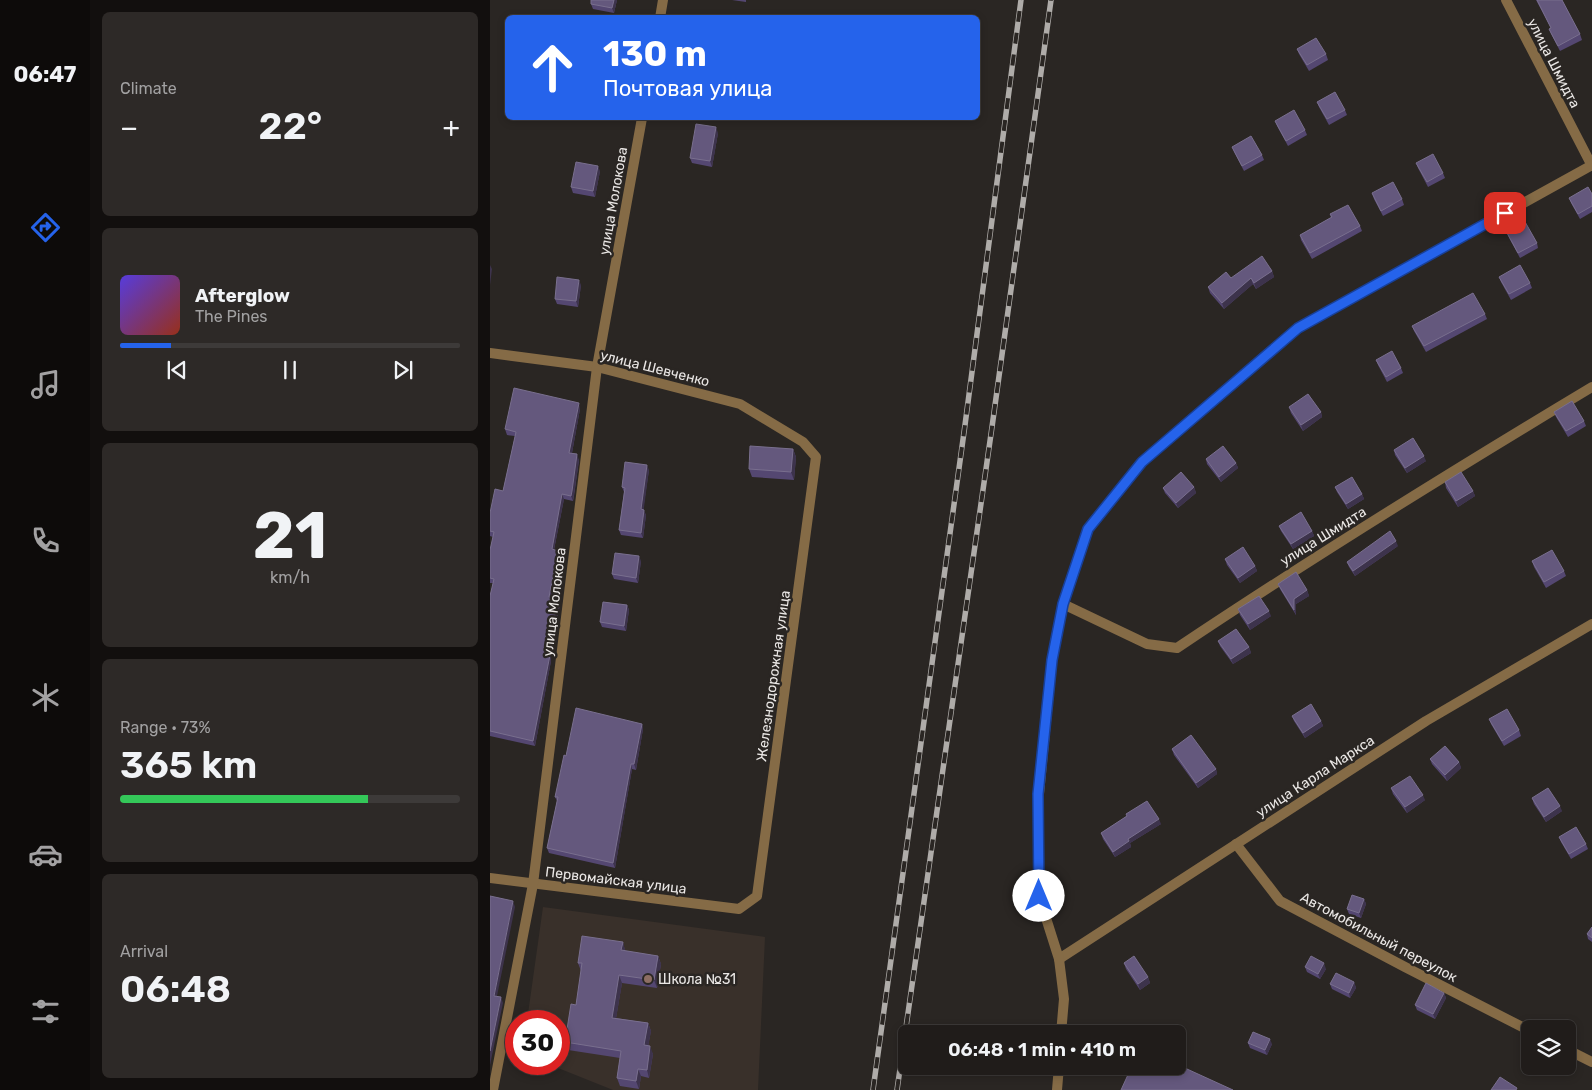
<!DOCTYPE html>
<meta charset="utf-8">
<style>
:root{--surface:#201c1a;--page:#2d2927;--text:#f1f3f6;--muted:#a2a1a2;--line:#3d3a39;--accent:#2563eb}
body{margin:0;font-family:Rubik,sans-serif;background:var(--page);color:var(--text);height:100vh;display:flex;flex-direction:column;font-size:19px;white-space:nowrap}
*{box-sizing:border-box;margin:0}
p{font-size:16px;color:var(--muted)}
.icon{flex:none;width:28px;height:28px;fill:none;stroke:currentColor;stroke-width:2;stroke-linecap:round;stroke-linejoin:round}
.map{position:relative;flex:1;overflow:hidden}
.sheet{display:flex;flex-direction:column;gap:12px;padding:12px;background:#120f0e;width:400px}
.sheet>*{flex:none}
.guide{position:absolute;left:15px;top:15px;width:475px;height:105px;border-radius:8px;box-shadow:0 2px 8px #0003,0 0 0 1px var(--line);background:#2563eb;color:#fff;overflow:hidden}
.tools{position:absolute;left:1031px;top:1020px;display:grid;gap:10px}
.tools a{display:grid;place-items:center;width:55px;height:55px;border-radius:8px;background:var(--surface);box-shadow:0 2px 8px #0003,0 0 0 1px var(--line);font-size:25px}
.speed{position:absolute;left:15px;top:1010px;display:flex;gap:10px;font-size:25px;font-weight:700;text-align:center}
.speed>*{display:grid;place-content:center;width:65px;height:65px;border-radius:50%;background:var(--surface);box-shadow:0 2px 8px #0003,0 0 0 1px var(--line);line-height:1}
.speed .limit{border:8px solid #d22;background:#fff;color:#111}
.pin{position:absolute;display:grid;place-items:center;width:42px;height:42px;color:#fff;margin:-21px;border-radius:10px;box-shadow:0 2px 8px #0006}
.me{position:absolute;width:55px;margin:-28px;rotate:0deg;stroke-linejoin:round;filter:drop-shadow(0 0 4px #0008)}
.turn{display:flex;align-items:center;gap:18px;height:105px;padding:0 15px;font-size:22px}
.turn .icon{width:65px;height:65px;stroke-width:2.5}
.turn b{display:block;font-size:35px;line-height:42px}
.big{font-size:38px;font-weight:600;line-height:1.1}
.sheet .tile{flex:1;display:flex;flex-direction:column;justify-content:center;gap:8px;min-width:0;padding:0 18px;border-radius:8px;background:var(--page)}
.sheet .dial{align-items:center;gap:0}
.dial b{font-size:65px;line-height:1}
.song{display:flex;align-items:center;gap:15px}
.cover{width:60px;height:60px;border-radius:8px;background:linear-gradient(135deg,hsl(250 70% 55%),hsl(10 70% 35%))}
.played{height:5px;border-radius:2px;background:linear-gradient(90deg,var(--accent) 15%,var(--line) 15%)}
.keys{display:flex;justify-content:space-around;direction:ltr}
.heat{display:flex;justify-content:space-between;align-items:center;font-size:28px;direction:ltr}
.charge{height:8px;border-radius:4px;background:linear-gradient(90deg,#34c759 73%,var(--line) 0)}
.trip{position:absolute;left:408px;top:1025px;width:288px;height:50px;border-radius:8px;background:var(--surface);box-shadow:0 2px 8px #0003,0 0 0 1px var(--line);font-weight:600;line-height:50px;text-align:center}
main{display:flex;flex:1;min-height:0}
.tabs{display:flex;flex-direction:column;width:90px;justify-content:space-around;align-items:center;background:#0d0b0a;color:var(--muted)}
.tabs .icon{width:35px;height:35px}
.tabs .on{color:var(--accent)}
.tabs b{font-size:22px;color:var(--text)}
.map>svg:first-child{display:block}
.built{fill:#39302a}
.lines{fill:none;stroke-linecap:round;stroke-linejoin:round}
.street{stroke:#856b46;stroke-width:10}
.rail-casing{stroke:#afaca9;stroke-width:5.5}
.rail{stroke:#2a2623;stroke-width:4;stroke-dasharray:11;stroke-linecap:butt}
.wall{fill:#544771}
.shaded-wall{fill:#3d334c}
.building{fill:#64587d;stroke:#796f8e}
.route-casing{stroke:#184099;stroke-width:12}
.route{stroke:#2563eb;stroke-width:9}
.education-dot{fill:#8d6e63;stroke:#2a2623;stroke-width:2}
.labels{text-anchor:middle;stroke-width:5;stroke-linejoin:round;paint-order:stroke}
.street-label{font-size:14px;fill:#eae7e5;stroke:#2a2623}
.poi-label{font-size:14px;fill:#eae7e5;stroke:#2a2623;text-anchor:start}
</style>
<main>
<nav class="tabs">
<b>06:47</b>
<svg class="icon on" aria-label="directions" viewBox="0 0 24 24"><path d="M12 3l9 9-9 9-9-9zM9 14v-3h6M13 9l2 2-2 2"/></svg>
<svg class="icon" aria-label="music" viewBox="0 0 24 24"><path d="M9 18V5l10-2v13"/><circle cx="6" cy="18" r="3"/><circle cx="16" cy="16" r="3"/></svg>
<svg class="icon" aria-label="phone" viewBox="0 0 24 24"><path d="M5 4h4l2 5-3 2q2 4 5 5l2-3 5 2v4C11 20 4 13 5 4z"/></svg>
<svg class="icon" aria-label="climate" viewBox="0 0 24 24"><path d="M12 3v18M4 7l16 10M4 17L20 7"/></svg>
<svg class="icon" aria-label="car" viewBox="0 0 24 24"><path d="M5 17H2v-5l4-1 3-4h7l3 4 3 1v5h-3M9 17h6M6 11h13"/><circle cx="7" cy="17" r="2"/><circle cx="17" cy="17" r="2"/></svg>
<svg class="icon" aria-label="filters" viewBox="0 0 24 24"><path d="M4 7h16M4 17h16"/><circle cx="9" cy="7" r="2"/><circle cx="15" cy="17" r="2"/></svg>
</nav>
<section class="sheet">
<div class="tile"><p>Climate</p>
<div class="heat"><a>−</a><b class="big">22°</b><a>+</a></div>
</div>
<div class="tile">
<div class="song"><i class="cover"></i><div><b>Afterglow</b><p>The Pines</p></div></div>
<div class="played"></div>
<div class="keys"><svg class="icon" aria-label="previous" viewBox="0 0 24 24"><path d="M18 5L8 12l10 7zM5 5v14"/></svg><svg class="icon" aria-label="pause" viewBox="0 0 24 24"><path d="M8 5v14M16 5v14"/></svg><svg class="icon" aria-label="next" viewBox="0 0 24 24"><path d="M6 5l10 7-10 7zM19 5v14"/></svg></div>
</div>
<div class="tile dial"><b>21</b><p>km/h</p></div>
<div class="tile"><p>Range · 73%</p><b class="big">365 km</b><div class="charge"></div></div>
<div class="tile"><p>Arrival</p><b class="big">06:48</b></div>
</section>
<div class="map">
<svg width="1102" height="1090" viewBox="0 0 1102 1090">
<rect width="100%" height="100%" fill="#2a2623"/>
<!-- built -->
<path class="built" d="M 53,907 L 275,937 L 268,1090 L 123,1090 L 58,1064 L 69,1064 L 69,1021 L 37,1021 Z"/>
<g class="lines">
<!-- street -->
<g class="street">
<path d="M 1016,0 L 1102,166"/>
<path d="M 170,18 L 173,0"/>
<path d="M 0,353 L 107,367 L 250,404 L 313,442 L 326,457 L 267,896 L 249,909 L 0,878"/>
<path d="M 573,604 L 657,644 L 687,648 C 823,557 962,471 1102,387"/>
<path d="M 746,844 L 790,901 L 915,967 L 1040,1031"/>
<path d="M 569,959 L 936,721 L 1102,624"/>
<path d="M 571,1034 L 574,999 L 569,959 L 549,896 L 549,794 L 562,660 L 573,604 L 598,529 L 652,462 L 808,328 L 1102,165"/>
<path d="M 1078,1050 L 1102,1062"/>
<path d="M 3,1090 L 43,884 L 107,367 L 152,118"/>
<path d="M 567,1090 L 569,1066"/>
</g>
<defs>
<g id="rail">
<path d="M 383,1090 L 475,425 L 531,0"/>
<path d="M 407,1090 L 502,427 L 561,0"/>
</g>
</defs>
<!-- rail casing -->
<use href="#rail" class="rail-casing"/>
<!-- rail -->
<use href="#rail" class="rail"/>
</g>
<!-- wall -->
<g class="wall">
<path d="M 101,0 L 127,0 L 124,13 L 103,9 L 101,4 Z"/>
<path d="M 242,0 L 256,0 L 256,2 Z"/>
<path d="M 1046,0 L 1072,0 L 1090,34 L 1092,40 L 1070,51 L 1061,34 L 1059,29 L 1061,28 Z"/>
<path d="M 807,49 L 836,54 L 838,60 L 819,71 L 809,54 Z"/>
<path d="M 827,102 L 855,110 L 857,115 L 839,125 L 829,107 Z"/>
<path d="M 785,121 L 815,130 L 817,135 L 798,146 L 787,126 Z"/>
<path d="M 228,133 L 222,167 L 202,163 L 200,158 Z"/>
<path d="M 742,147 L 772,155 L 774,160 L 754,171 L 744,152 Z"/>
<path d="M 926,163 L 953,173 L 955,178 L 938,187 L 928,168 Z"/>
<path d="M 110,171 L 105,197 L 83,193 L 81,187 Z"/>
<path d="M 882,193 L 912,199 L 914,205 L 893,216 L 884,199 Z"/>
<path d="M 1102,194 L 1102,212 L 1090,219 L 1081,203 L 1079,198 Z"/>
<path d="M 840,214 L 870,226 L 872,231 L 822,259 L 811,240 L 810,235 L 841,218 Z"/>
<path d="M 1016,231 L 1047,243 L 1048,248 L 1030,258 L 1018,236 Z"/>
<path d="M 782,271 L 784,277 L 766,289 L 763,284 L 734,309 L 720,293 L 718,287 L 741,278 Z"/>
<path d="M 1009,277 L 1040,283 L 1042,288 L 1021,300 L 1011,282 Z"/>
<path d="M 91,285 L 88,307 L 67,304 L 65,299 Z"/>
<path d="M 995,314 L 997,319 L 936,352 L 924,331 L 922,326 Z"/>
<path d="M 886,360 L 911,368 L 913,373 L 897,382 L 888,365 Z"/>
<path d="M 799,407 L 831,412 L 832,417 L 813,431 L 801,413 Z"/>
<path d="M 90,409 L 82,453 L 89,460 L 84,496 L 83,501 L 74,499 L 64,550 L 70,556 L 62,598 L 68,599 L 70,604 L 60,656 L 61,661 L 45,746 L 0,736 L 0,596 L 3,583 L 0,583 L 0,550 L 3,537 L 0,536 L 0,513 L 13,491 L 25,436 L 17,435 L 15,429 Z"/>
<path d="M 1064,412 L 1094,421 L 1096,426 L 1078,437 L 1066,417 Z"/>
<path d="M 303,449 L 306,457 L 304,480 L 262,477 L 259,469 Z"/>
<path d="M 904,450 L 936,461 L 917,473 L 905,455 Z"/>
<path d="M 716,459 L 746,463 L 748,468 L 731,482 L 717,464 Z"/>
<path d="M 159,470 L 153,510 L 156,515 L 153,538 L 131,535 L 129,530 L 134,492 L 132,487 Z"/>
<path d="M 955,482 L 983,491 L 985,496 L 968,507 L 956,488 Z"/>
<path d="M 704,487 L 706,493 L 688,508 L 675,493 L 673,488 Z"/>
<path d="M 845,487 L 872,494 L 874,499 L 858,509 L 847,492 Z"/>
<path d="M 789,526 L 822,531 L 824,536 L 803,549 L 791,531 Z"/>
<path d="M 908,546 L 865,576 L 859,567 L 857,562 Z"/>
<path d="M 735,559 L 765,566 L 767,571 L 750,583 L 737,565 Z"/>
<path d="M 151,561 L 148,583 L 124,579 L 122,574 Z"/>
<path d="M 1042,561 L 1074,571 L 1076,576 L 1056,588 L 1044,567 Z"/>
<path d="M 788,584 L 817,590 L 819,596 L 806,604 L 806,615 L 790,589 Z"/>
<path d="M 137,605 L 139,610 L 136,631 L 112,627 L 110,622 Z"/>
<path d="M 748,609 L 781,616 L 760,630 L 750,615 Z"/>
<path d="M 728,641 L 759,647 L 761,653 L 743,664 L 730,646 Z"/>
<path d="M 802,716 L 831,721 L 833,726 L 815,738 L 804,721 Z"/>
<path d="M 999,719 L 1029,730 L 1031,736 L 1014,746 L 1001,724 Z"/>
<path d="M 152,724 L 153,729 L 146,770 L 142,769 L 125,868 L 59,853 L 57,848 L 67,801 L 65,797 L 76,756 Z"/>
<path d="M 682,749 L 726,769 L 727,774 L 708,788 L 684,755 Z"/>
<path d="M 940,759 L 969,762 L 971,768 L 957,781 L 942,764 Z"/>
<path d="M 901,788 L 935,800 L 917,813 L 903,794 Z"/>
<path d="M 1042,798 L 1072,811 L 1056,822 L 1044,804 Z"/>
<path d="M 636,814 L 671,824 L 640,843 L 641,847 L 625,857 L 613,839 L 611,833 L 637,816 Z"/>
<path d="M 1069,837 L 1096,844 L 1098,849 L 1081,859 L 1071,842 Z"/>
<path d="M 874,899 L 876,904 L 871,918 L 859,914 L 857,909 Z"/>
<path d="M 1102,927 L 1102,942 L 1098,939 L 1097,934 Z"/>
<path d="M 133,942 L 135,951 L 168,956 L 171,964 L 167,988 L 132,983 L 126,1018 L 158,1023 L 161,1031 L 158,1046 L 163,1054 L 159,1078 L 151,1076 L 149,1089 L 130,1086 L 127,1078 L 130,1058 L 78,1050 L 75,1042 L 86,1005 L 91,971 L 88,963 Z"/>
<path d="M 634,963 L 658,977 L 660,983 L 650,990 L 636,969 Z"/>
<path d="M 815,967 L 836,969 L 830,979 L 817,972 Z"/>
<path d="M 864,982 L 866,988 L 860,998 L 842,989 L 840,984 Z"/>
<path d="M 954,993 L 956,998 L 945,1019 L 927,1010 L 925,1005 Z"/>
<path d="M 758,1043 L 782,1044 L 777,1055 L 760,1048 Z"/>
</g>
<!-- shaded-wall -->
<g class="shaded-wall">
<path d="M 124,0 L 127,0 L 124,13 L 122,8 Z"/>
<path d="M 226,127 L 228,133 L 222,167 L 220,161 Z"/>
<path d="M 108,166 L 110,171 L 105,197 L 103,191 Z"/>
<path d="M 0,265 L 2,269 L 0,285 Z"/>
<path d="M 782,271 L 784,277 L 766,289 L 764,283 Z"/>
<path d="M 761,278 L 763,284 L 734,309 L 732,303 Z"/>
<path d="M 89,280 L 91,285 L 88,307 L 86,301 Z"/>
<path d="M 89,403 L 90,409 L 81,458 L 79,453 Z"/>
<path d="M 831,412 L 832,417 L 813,431 L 811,425 Z"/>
<path d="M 303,449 L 306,457 L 304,480 L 301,472 Z"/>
<path d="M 87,454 L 89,460 L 83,501 L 81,496 Z"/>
<path d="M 934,456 L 936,461 L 917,473 L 915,468 Z"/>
<path d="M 746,463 L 748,468 L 731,482 L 729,477 Z"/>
<path d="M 157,465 L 159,470 L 153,515 L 151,509 Z"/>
<path d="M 704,487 L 706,493 L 688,508 L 686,503 Z"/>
<path d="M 983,491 L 985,496 L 968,507 L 966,501 Z"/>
<path d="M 72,494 L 74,499 L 63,554 L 62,549 Z"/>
<path d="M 872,494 L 874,499 L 858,509 L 856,504 Z"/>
<path d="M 154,510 L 156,515 L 153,538 L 151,533 Z"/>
<path d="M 822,531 L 824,536 L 803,549 L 801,544 Z"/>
<path d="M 906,541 L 908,546 L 865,576 L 863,571 Z"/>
<path d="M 68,551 L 70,556 L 61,602 L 59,597 Z"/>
<path d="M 149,556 L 151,561 L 148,583 L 146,578 Z"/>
<path d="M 765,566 L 767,571 L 750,583 L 748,578 Z"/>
<path d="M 817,590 L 819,596 L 806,604 L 806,615 L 804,610 L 804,599 Z"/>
<path d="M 68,599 L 70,604 L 60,656 L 61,661 L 45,746 L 43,741 L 57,655 Z"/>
<path d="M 137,605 L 139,610 L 136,631 L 134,626 Z"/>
<path d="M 779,611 L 781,616 L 760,630 L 758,624 Z"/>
<path d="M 759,647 L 761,653 L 743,664 L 741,659 Z"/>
<path d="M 831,721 L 833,726 L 815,738 L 813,733 Z"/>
<path d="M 152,724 L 153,729 L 146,770 L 144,764 Z"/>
<path d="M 969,762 L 971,768 L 957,781 L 955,775 Z"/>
<path d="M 141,764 L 142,769 L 125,868 L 123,863 Z"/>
<path d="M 726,769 L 727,774 L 708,788 L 706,783 Z"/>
<path d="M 933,795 L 935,800 L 917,813 L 915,807 Z"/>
<path d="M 1070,806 L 1072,811 L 1056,822 L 1054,817 Z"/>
<path d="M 669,819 L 671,824 L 640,843 L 641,847 L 625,857 L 623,852 L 638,839 Z"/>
<path d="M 874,899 L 876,904 L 871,918 L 869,913 Z"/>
<path d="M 23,901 L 25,907 L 6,1001 L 4,996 Z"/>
<path d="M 133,942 L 135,950 L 134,958 L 131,950 Z"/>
<path d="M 168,956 L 171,964 L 167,988 L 164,980 Z"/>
<path d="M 834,963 L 836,969 L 830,979 L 828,974 Z"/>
<path d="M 129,975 L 132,983 L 125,1025 L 122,1018 Z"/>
<path d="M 658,977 L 660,983 L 650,990 L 648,984 Z"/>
<path d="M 864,982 L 866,988 L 860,998 L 859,993 Z"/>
<path d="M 954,993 L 956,998 L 945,1019 L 943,1014 Z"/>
<path d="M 11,997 L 13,1003 L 0,1065 L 0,1051 Z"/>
<path d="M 158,1023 L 161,1031 L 157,1053 L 154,1045 Z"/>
<path d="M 780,1039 L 782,1044 L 777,1055 L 775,1050 Z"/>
<path d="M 160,1046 L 163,1054 L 159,1078 L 157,1070 Z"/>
<path d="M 148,1069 L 151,1076 L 149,1089 L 146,1081 Z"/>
</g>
<!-- building -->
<g class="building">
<path d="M 101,0 L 124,0 L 122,8 L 101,4 Z"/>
<path d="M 1047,0 L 1072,0 L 1090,34 L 1068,46 L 1059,29 L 1061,28 Z"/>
<path d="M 826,38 L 836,54 L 817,65 L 807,49 Z"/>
<path d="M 845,92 L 855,110 L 837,119 L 827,102 Z"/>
<path d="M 804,110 L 815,130 L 796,141 L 785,121 Z"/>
<path d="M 206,124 L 226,127 L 220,161 L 200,158 Z"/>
<path d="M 761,136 L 772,155 L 752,166 L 742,147 Z"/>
<path d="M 943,154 L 953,173 L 937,182 L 926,163 Z"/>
<path d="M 86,162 L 108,166 L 103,191 L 81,187 Z"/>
<path d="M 903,182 L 912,199 L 891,211 L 882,193 Z"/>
<path d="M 1098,187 L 1102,194 L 1102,206 L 1088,214 L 1079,198 Z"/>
<path d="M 858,205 L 870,226 L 820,253 L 810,235 L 842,217 L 840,214 Z"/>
<path d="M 1034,220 L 1047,243 L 1028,253 L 1016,231 Z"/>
<path d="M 772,256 L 782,271 L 764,283 L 761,278 L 732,303 L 718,287 L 736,272 L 741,278 Z"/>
<path d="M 1030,265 L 1040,283 L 1019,294 L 1009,277 Z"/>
<path d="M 67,277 L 89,280 L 86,301 L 65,299 Z"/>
<path d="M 983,293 L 995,314 L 934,346 L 922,326 Z"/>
<path d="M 902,351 L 911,368 L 896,377 L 886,360 Z"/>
<path d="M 24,388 L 89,403 L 79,453 L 87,454 L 82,491 L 81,496 L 72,494 L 62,549 L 68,551 L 59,597 L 68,599 L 57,655 L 60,655 L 43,741 L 0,731 L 0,596 L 4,579 L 0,578 L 0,550 L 4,532 L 0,531 L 0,513 L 5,489 L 13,491 L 26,432 L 15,429 Z"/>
<path d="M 818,394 L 831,412 L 811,425 L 799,407 Z"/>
<path d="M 1082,401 L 1094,421 L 1076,431 L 1064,412 Z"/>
<path d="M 923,438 L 934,456 L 915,468 L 904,450 Z"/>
<path d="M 260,446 L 303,449 L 301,472 L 259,469 Z"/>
<path d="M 733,446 L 746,463 L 729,477 L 716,459 Z"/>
<path d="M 135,462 L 157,465 L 151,509 L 154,510 L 151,533 L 129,530 L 135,488 L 132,487 Z"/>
<path d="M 691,472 L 704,487 L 686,503 L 673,488 Z"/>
<path d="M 971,472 L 983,491 L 966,501 L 955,482 Z"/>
<path d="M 862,477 L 872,494 L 856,504 L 845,487 Z"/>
<path d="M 811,512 L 822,531 L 801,544 L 789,526 Z"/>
<path d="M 900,531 L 906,541 L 863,571 L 857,562 Z"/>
<path d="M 753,547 L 765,566 L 748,578 L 735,559 Z"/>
<path d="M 1062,550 L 1074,571 L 1054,582 L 1042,561 Z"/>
<path d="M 125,553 L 149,556 L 146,578 L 122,574 Z"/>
<path d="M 806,572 L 817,590 L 804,599 L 804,610 L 788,584 Z"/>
<path d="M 769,596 L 779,611 L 758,624 L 748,609 Z"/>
<path d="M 113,602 L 137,605 L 134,626 L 110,622 Z"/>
<path d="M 746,629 L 759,647 L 741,659 L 728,641 Z"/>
<path d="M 821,704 L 831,721 L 813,733 L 802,716 Z"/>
<path d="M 86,708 L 152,724 L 144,764 L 141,764 L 123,863 L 57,848 L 68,797 L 65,797 L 74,755 L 76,756 Z"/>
<path d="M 1017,709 L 1029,730 L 1012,741 L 999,719 Z"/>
<path d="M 701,735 L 726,769 L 706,783 L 682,749 Z"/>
<path d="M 955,746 L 969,762 L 955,775 L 940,759 Z"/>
<path d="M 920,776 L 933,795 L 915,807 L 901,788 Z"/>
<path d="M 1058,788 L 1070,806 L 1054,817 L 1042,798 Z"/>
<path d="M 657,801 L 669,819 L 638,839 L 639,841 L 623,852 L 611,833 L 637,816 L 636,814 Z"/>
<path d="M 1086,827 L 1096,844 L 1079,854 L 1069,837 Z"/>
<path d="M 862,895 L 874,899 L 869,913 L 857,909 Z"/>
<path d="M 0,896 L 23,901 L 4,996 L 11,997 L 0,1051 Z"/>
<path d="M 1102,927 L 1102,938 L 1097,934 Z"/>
<path d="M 92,936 L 133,942 L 131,950 L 168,956 L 164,980 L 129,975 L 122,1018 L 158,1023 L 154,1045 L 160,1046 L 157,1070 L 148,1069 L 146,1081 L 127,1078 L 131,1051 L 75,1042 L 81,1004 L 86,1005 L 92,963 L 88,963 Z"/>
<path d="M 644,956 L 658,977 L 648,984 L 634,963 Z"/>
<path d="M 821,956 L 834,963 L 828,974 L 815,967 Z"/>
<path d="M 846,973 L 864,982 L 859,993 L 840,984 Z"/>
<path d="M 936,983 L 954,993 L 943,1014 L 925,1005 Z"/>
<path d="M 763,1032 L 780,1039 L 775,1050 L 758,1043 Z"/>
<path d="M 686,1064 L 743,1090 L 631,1090 L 642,1066 L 686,1066 Z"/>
<path d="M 1010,1077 L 1027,1088 L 1026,1090 L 1001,1090 Z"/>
</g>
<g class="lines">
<defs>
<path id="route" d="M 549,896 L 548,794 L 562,660 L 573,604 L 598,529 L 652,462 L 808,328 L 1015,213"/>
</defs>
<!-- route casing -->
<use href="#route" class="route-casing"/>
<!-- route -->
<use href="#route" class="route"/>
</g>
<!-- markers -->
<circle class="education-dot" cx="158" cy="979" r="5"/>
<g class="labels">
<!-- street labels -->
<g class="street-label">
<text transform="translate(1064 63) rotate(63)" y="5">улица Шмидта</text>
<text transform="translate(123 201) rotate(-80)" y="5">улица Молокова</text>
<text transform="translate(165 368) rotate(14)" y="5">улица Шевченко</text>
<text transform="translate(833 536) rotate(-32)" y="5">улица Шмидта</text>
<text transform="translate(64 602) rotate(-83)" y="5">улица Молокова</text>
<text transform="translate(283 676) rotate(-82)" y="5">Железнодорожная улица</text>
<text transform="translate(825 776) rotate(-33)" y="5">улица Карла Маркса</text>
<text transform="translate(126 880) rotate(7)" y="5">Первомайская улица</text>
<text transform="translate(889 937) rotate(28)" y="5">Автомобильный переулок</text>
</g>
<!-- poi labels -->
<g class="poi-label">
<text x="168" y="984">Школа №31</text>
</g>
</g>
</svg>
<div class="tools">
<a><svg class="icon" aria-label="layers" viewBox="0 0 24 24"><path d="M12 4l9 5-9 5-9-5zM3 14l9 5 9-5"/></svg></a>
</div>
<div class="speed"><div class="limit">30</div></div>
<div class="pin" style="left:1015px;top:213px;background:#d93025"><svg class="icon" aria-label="arrive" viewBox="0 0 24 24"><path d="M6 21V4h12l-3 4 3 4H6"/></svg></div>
<svg class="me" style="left:549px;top:896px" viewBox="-20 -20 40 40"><circle r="19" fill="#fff"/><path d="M0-13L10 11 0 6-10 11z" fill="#2563eb"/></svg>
<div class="trip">06:48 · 1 min · 410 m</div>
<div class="guide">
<div class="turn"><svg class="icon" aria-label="ahead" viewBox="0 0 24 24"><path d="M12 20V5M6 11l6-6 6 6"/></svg><div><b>130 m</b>Почтовая улица</div></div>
</div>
</div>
</main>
